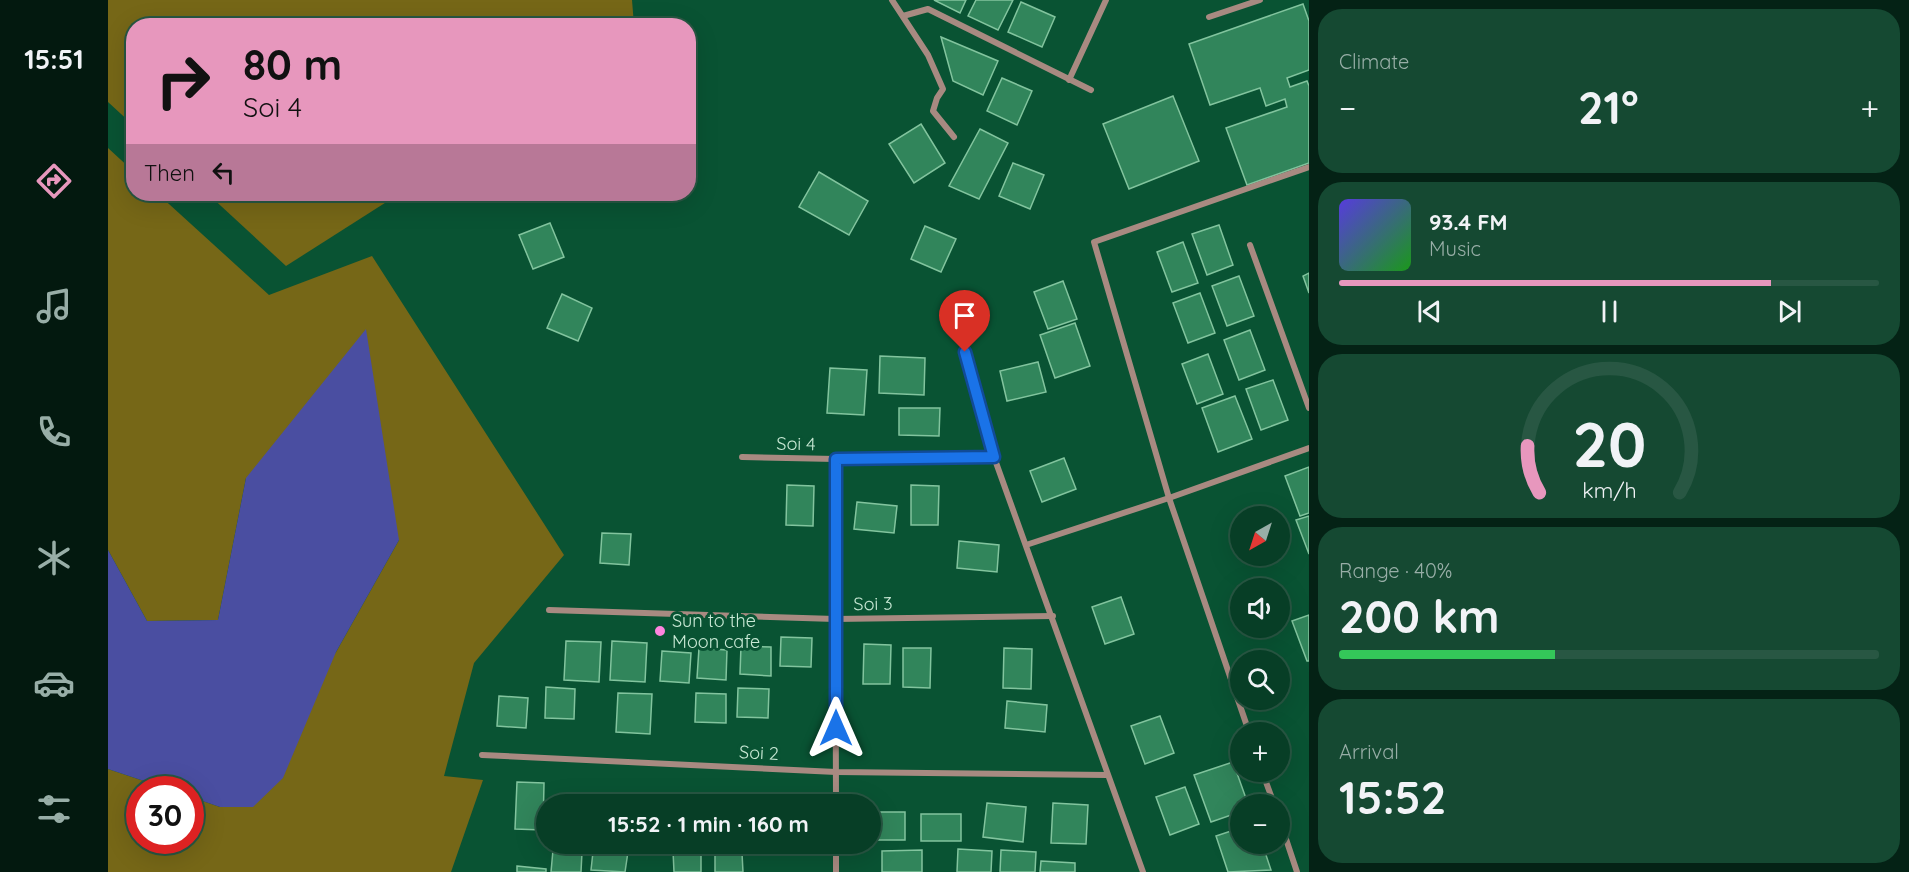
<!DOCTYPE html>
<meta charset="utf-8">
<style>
:root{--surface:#073e26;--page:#154932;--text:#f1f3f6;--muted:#98aea7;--line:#285743;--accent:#e797bd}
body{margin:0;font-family:Quicksand,sans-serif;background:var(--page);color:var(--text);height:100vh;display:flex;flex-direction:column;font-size:22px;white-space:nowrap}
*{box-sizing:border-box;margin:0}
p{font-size:20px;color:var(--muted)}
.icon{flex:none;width:33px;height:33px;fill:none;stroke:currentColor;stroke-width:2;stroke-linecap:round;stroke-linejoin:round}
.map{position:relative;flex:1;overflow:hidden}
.side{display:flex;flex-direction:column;gap:9px;padding:9px;background:#042215;width:600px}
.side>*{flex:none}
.banner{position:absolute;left:18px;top:18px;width:570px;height:183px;border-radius:24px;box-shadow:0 6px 24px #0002,0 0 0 2px var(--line);background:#e797bd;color:#111;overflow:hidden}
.needle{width:39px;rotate:219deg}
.tools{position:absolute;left:1122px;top:506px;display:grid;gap:12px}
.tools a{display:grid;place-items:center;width:60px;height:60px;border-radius:50%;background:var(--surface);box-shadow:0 6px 24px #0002,0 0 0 2px var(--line);font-size:30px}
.speed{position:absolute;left:18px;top:776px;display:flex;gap:12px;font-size:30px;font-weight:700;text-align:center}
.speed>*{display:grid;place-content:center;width:78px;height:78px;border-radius:50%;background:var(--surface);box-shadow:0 6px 24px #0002,0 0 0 2px var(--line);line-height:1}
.speed .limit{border:9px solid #d22;background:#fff;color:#111}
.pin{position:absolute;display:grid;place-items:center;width:51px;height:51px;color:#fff;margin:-62px -26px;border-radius:50% 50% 50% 0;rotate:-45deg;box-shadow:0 0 6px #0007}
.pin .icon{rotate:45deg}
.me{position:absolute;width:66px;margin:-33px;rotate:0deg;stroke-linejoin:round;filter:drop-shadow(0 0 4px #0008)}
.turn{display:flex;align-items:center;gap:21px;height:126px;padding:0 18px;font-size:27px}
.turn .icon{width:78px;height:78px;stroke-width:2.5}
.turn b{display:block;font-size:42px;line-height:51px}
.then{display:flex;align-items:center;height:57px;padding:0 18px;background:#0003;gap:12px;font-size:22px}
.big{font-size:45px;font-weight:700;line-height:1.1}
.side .widget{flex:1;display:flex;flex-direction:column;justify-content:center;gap:9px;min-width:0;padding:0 21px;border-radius:24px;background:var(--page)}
.side .dial{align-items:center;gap:0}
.dial svg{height:156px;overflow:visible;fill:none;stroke:var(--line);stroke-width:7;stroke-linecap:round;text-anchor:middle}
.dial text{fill:var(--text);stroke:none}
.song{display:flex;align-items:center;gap:18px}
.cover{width:72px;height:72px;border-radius:9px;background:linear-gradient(135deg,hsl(250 70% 55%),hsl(120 70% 35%))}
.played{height:6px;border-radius:3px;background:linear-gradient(90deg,var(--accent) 80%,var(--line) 80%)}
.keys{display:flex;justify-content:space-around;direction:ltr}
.heat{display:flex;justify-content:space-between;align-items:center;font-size:33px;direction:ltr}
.charge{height:9px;border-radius:4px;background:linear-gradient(90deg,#34c759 40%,var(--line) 0)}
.trip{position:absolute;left:428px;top:794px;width:345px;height:60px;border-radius:30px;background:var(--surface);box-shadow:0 6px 24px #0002,0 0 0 2px var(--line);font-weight:700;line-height:60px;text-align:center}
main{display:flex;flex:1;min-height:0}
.dock{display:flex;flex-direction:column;width:108px;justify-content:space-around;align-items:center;background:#03190f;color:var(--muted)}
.dock .icon{width:42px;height:42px}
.dock .on{color:var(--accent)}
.dock b{font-size:27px;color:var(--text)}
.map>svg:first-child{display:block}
.green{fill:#766717}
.water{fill:#4a4ea1}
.building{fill:#31855b;stroke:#82c49e;stroke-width:1.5}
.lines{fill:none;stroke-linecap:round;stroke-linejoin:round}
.minor{stroke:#a88a81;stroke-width:6}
.route-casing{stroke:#114b97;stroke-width:15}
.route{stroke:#1a73e8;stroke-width:10}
.poi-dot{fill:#ff85df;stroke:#095333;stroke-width:2}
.labels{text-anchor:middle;stroke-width:6;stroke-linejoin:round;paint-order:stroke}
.street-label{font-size:18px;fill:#c9e9d5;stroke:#095333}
.poi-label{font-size:18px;fill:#c9e9d5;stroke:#095333;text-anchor:start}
</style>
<main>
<nav class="dock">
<b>15:51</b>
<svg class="icon on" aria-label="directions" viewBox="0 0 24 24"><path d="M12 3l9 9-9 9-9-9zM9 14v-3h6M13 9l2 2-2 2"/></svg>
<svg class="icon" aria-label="music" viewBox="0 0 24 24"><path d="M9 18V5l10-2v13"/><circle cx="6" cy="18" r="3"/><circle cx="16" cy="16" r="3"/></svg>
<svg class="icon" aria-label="phone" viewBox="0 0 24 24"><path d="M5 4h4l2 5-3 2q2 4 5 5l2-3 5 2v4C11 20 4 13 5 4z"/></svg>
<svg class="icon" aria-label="climate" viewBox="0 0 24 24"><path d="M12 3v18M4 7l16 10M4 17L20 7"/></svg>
<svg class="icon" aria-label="car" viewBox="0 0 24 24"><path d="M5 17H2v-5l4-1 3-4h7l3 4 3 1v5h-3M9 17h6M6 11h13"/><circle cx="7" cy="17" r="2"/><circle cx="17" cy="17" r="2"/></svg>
<svg class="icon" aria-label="filters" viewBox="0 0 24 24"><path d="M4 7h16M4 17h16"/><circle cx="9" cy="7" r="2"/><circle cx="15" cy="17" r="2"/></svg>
</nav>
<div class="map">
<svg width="1201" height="872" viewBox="0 0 1201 872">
<rect width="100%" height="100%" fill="#095333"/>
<!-- green -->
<g class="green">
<path d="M 0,0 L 524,0 L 526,25 L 26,26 L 25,125 L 0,102 Z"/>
<path d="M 0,148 L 25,171 L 26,194 L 50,194 L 161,295 L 264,256 L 456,555 L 366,663 L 336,776 L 375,780 L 343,872 L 0,872 L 0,769 L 60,789 L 32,789 L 32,840 L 82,840 L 83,797 L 112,807 L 228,652 L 291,540 L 138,478 L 110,620 L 39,621 L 0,550 Z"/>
<path d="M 100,194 L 291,194 L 178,266 Z"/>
</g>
<!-- water -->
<path class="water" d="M 258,329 L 291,540 L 228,652 L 175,778 L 145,807 L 112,807 L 83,797 L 82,789 L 60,789 L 0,769 L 0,550 L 39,621 L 110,620 L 138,478 Z"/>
<!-- building -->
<g class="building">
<path d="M 826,0 L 858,0 L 852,13 Z"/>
<path d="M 868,0 L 905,0 L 890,30 L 860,16 Z"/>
<path d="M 913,2 L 947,17 L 934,47 L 900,32 Z"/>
<path d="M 1195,4 L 1201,21 L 1201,70 L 1179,78 L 1182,87 L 1199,81 L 1201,86 L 1201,163 L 1139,185 L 1118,128 L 1179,107 L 1177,99 L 1158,106 L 1152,88 L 1102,105 L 1081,44 Z"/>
<path d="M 833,37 L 890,61 L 875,95 L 845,81 Z"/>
<path d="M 894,78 L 924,91 L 909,125 L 879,111 Z"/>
<path d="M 1065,96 L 1091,161 L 1021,189 L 995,124 Z"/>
<path d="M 813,124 L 837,163 L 806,183 L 781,144 Z"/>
<path d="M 872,129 L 900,143 L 871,199 L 841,186 Z"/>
<path d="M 905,163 L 936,175 L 922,209 L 891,196 Z"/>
<path d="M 711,172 L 760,201 L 741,235 L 691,207 Z"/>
<path d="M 442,223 L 456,257 L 425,269 L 411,235 Z"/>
<path d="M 1111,225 L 1125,265 L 1099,275 L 1084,234 Z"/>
<path d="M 817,226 L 848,239 L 833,272 L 803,259 Z"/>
<path d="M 1075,242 L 1090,283 L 1064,292 L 1049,252 Z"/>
<path d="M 1201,273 L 1201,293 L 1195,276 Z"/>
<path d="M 1131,276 L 1146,316 L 1119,326 L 1104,286 Z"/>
<path d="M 955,281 L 969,319 L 940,329 L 926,292 Z"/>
<path d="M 1092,293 L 1107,333 L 1080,343 L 1065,303 Z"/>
<path d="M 454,294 L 484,308 L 470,341 L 439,328 Z"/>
<path d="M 967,323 L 982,366 L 947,378 L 932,335 Z"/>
<path d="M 1142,330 L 1157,370 L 1131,380 L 1116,340 Z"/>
<path d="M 1100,354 L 1115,394 L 1089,404 L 1074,364 Z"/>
<path d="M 772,356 L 817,358 L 816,395 L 771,393 Z"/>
<path d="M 930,362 L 938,392 L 899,401 L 892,371 Z"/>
<path d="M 722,368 L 759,370 L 756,415 L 719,413 Z"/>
<path d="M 1165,380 L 1180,420 L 1153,430 L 1138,389 Z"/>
<path d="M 1127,396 L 1144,439 L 1110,452 L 1094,408 Z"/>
<path d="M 791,408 L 832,408 L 831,436 L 791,435 Z"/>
<path d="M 956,458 L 968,489 L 934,502 L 922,471 Z"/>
<path d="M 1201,467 L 1201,513 L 1192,516 L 1177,476 Z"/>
<path d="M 679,485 L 706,486 L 705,526 L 678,525 Z"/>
<path d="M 803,485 L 831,486 L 830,525 L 803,525 Z"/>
<path d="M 749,502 L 789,506 L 786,533 L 746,529 Z"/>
<path d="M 1201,516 L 1201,554 L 1188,520 Z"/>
<path d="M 494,533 L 523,534 L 521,565 L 492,563 Z"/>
<path d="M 851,541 L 891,545 L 889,572 L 849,568 Z"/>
<path d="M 1013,597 L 1026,634 L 997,644 L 984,607 Z"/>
<path d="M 1201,615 L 1201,661 L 1199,661 L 1184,621 Z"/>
<path d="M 673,637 L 704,638 L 703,667 L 672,666 Z"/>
<path d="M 458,641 L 493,642 L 491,682 L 456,680 Z"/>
<path d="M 504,641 L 539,643 L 537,682 L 502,680 Z"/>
<path d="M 756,644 L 783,645 L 782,684 L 755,684 Z"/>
<path d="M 633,646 L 663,647 L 663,676 L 632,674 Z"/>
<path d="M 591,648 L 619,650 L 618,680 L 589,678 Z"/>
<path d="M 795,648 L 823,648 L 822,688 L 795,687 Z"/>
<path d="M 896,648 L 924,649 L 923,689 L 895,688 Z"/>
<path d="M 554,651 L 583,653 L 581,683 L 552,681 Z"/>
<path d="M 438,687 L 467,689 L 466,719 L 437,718 Z"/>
<path d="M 630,688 L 661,689 L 660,718 L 629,717 Z"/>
<path d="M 510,693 L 544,694 L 542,734 L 508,732 Z"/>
<path d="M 588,693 L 618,694 L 618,723 L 587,722 Z"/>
<path d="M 391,696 L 420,698 L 418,728 L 389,726 Z"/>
<path d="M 899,701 L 939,705 L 937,732 L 897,728 Z"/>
<path d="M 1052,716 L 1066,753 L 1037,764 L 1023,726 Z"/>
<path d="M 1125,762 L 1140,804 L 1132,804 L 1132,812 L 1103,822 L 1086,775 Z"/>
<path d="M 409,782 L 436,783 L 435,830 L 407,829 Z"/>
<path d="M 1077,787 L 1091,824 L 1062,835 L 1048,797 Z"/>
<rect x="509" y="795" width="45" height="9"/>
<path d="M 633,795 L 633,804 L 606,804 L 606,796 Z"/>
<path d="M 879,803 L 918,807 L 915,842 L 875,837 Z"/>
<path d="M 945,803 L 980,805 L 978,844 L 943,843 Z"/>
<rect x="762" y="812" width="35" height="28"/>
<rect x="813" y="814" width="40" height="27"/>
<path d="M 1132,828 L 1132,843 L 1154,843 L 1163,870 L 1120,872 L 1108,836 Z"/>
<path d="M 486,843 L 521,845 L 517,872 L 483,870 Z"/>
<path d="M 850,849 L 884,851 L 883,872 L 849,872 Z"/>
<path d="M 445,850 L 474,852 L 473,872 L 443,872 Z"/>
<path d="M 593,850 L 593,872 L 566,872 L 565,851 Z"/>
<path d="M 814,850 L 814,872 L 774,872 L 774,851 Z"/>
<path d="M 893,850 L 928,852 L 927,872 L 892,872 Z"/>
<path d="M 634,853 L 635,872 L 607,872 L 607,854 Z"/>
<path d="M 933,861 L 967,863 L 967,872 L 932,872 Z"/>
<path d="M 409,866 L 438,869 L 438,872 L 409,872 Z"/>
</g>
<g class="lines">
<!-- minor -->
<g class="minor">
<path d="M 784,0 L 820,55 L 835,89 L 829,98 L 825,111 L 846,137"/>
<path d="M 795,16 L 820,9 L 983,90"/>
<path d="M 1101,17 L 1152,0"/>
<path d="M 961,80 L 998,0"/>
<path d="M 1142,245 L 1201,408"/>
<path d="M 851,331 L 886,457 L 1035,872"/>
<path d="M 634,457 L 727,459 L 886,457"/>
<path d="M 727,459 L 728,804"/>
<path d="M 918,545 L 1061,498 L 1201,448"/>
<path d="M 441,610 L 727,619 L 945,616"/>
<path d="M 1141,732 L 1061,498 L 986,242 L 1201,167"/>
<path d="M 374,755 L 728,772 L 999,775"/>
<path d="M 1154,771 L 1166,804"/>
<path d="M 1172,821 L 1189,872"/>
<path d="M 728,872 L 728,843"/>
</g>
</g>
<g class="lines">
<defs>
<path id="route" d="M 728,728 L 728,459 L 886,457 L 857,352"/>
</defs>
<!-- route casing -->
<use href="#route" class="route-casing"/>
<!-- route -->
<use href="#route" class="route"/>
</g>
<!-- markers -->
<circle class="poi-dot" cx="552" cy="631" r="6"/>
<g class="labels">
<!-- street labels -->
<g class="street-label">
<text transform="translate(688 444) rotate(1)" y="6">Soi 4</text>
<text transform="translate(765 604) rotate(-1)" y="6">Soi 3</text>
<text transform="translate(651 753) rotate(3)" y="6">Soi 2</text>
</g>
<!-- poi labels -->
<g class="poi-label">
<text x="564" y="627">Sun to the<tspan x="564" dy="21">Moon cafe</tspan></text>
</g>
</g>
</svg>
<div class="tools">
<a><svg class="needle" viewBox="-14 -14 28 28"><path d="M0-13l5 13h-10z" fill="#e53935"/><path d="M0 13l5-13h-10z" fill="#98aea7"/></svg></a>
<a><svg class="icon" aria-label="sound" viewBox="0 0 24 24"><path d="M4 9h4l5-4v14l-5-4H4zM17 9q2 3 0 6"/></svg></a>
<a><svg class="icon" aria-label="search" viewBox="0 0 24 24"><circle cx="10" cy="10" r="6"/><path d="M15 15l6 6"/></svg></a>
<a>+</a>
<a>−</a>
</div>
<div class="speed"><div class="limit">30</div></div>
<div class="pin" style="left:857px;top:352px;background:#d93025"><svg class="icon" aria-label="arrive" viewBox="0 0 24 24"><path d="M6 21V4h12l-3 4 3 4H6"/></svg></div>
<svg class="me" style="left:728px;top:728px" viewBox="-20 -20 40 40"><path d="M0-17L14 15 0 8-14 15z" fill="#1a73e8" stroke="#fff" stroke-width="4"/></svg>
<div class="trip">15:52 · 1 min · 160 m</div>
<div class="banner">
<div class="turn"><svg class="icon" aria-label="right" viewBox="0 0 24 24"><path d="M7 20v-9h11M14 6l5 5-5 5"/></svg><div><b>80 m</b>Soi 4</div></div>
<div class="then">Then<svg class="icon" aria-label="left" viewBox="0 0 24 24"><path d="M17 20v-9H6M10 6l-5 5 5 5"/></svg></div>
</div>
</div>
<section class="side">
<div class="widget"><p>Climate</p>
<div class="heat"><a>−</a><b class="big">21°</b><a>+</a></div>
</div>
<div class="widget">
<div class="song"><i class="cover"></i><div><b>93.4 FM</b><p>Music</p></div></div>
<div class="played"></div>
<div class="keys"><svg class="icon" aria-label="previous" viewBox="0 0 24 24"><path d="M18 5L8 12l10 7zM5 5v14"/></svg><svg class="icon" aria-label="pause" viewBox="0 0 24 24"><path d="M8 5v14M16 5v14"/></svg><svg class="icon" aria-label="next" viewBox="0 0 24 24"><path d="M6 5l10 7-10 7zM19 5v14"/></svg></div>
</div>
<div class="widget dial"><svg viewBox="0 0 100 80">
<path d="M14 69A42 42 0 1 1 86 69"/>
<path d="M14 69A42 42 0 0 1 8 45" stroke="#e797bd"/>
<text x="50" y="56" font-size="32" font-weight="700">20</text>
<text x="50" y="72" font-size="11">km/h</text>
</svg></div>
<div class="widget"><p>Range · 40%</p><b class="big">200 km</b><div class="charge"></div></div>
<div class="widget"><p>Arrival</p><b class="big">15:52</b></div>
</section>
</main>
